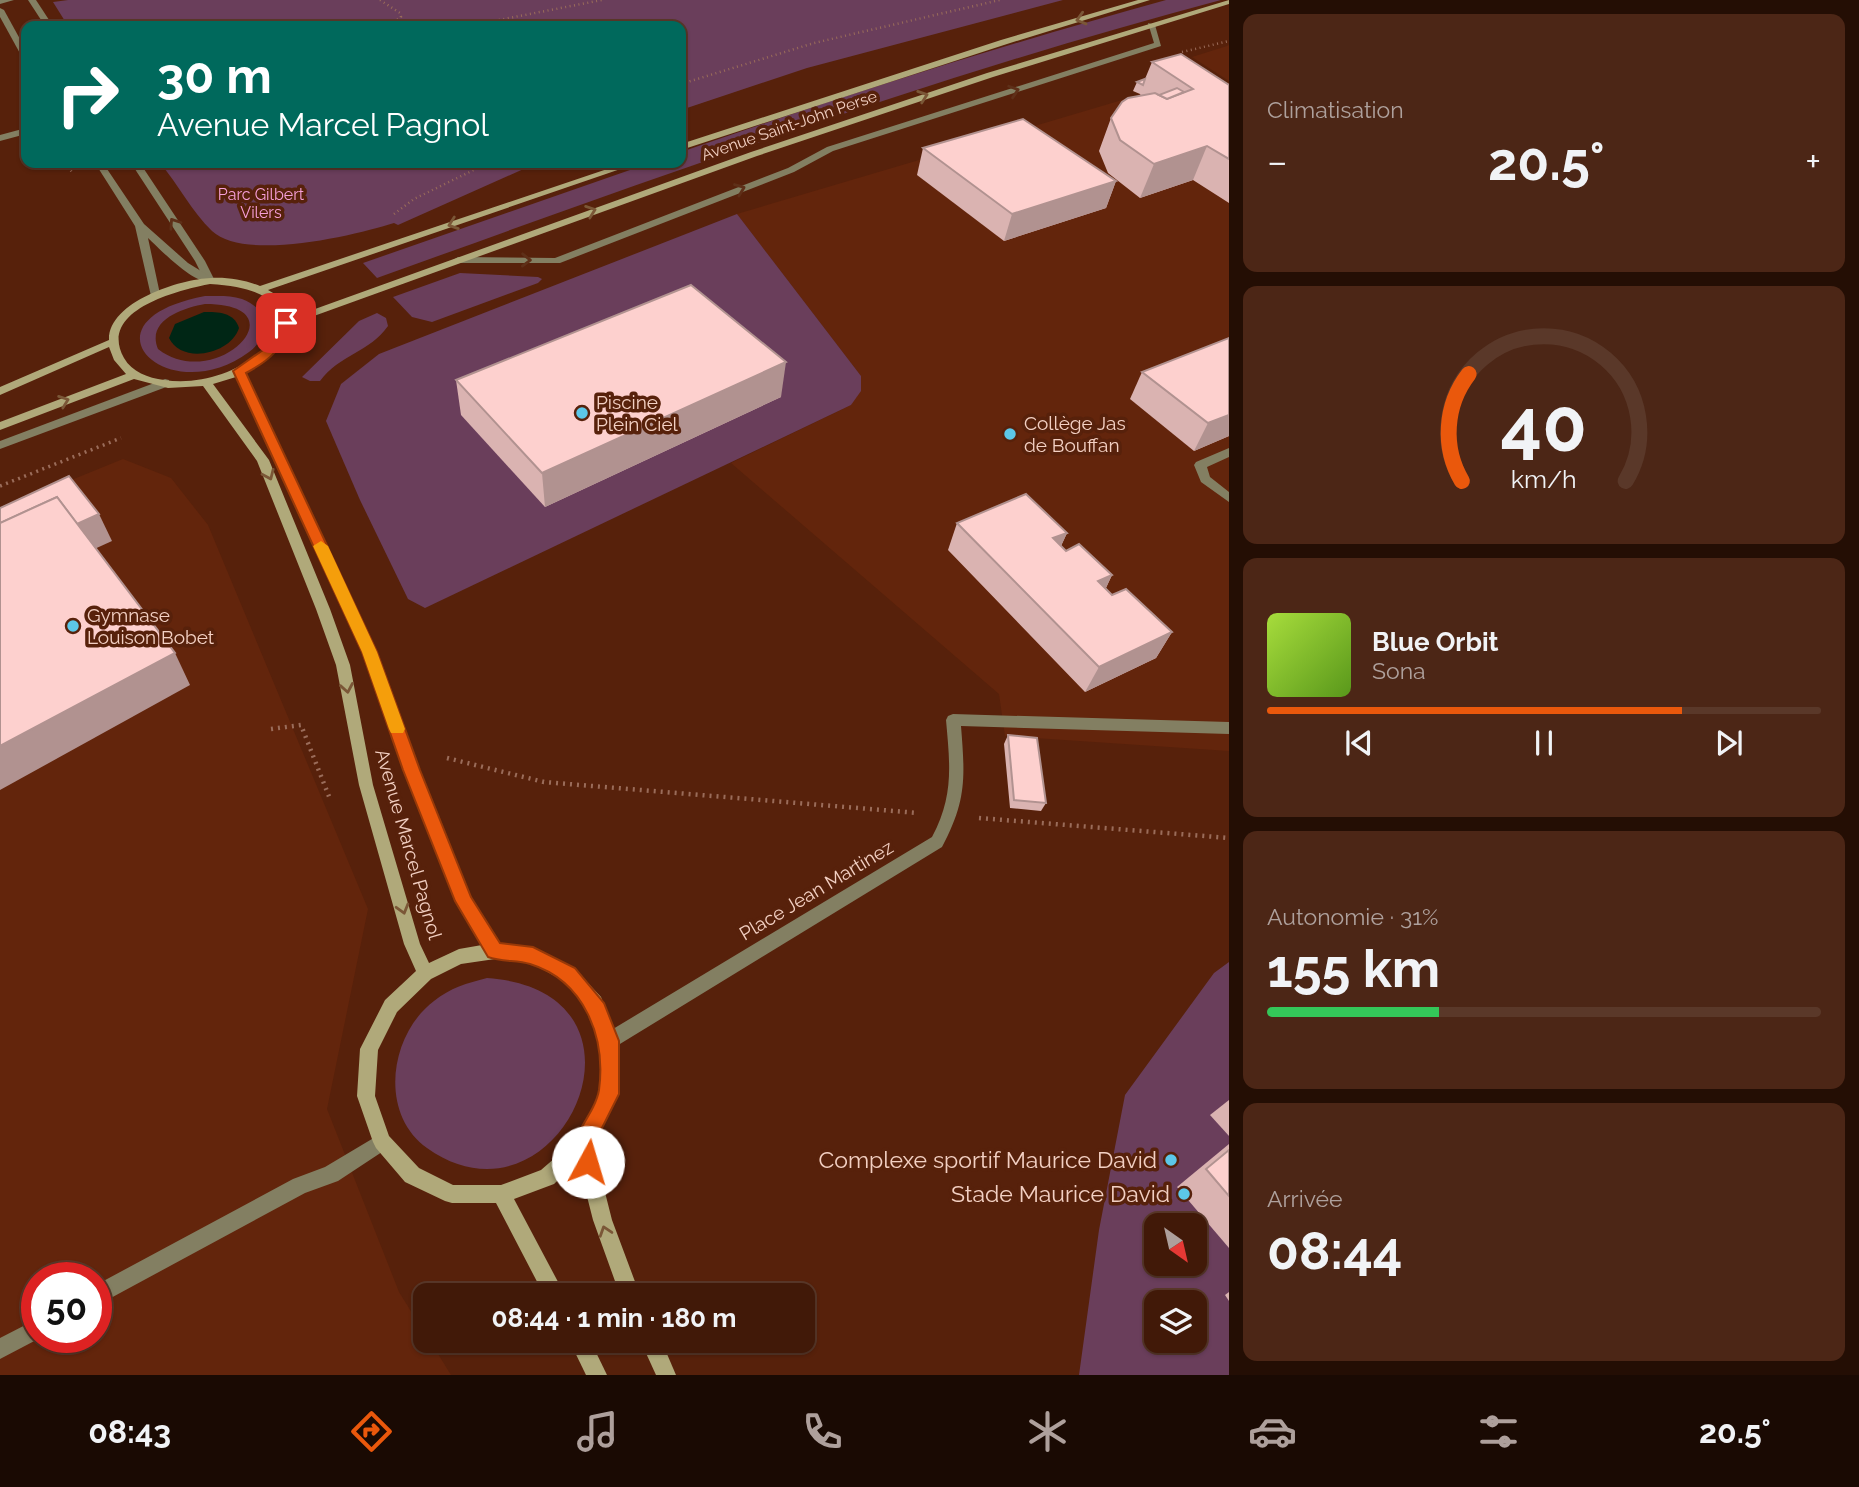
<!DOCTYPE html>
<html lang="fr">
<meta charset="utf-8">
<style>
:root{--surface:#411908;--page:#4c2616;--text:#f1f3f6;--muted:#aea09c;--line:#5a3829;--accent:#ea580c}
body{margin:0;font-family:Raleway,sans-serif;background:var(--page);color:var(--text);height:100vh;display:flex;flex-direction:column;font-size:26px;white-space:nowrap}
*{box-sizing:border-box;margin:0}
p{font-size:23px;color:var(--muted)}
.icon{flex:none;width:38px;height:38px;fill:none;stroke:currentColor;stroke-width:2;stroke-linecap:round;stroke-linejoin:round}
.map{position:relative;flex:1;overflow:hidden}
.drawer{display:flex;flex-direction:column;gap:14px;padding:14px;background:#240e04;width:630px}
.drawer>*{flex:none}
.banner{position:absolute;left:21px;top:21px;width:665px;height:147px;border-radius:14px;box-shadow:0 2px 5px #0004,0 0 0 2px var(--line);background:#00695c;color:#fff;overflow:hidden}
.needle{width:46px;rotate:146deg}
.tools{position:absolute;left:1144px;top:1213px;display:grid;gap:14px}
.tools a{display:grid;place-items:center;width:63px;height:63px;border-radius:14px;background:var(--surface);box-shadow:0 2px 5px #0004,0 0 0 2px var(--line);font-size:35px}
.speed{position:absolute;left:21px;top:1262px;display:flex;gap:14px;font-size:35px;font-weight:700;text-align:center}
.speed>*{display:grid;place-content:center;width:91px;height:91px;border-radius:50%;background:var(--surface);box-shadow:0 2px 5px #0004,0 0 0 2px var(--line);line-height:1}
.speed .limit{border:10px solid #d22;background:#fff;color:#111}
.pin{position:absolute;display:grid;place-items:center;width:60px;height:60px;color:#fff;margin:-30px;border-radius:14px;box-shadow:0 4px 10px #0006}
.me{position:absolute;width:77px;margin:-38px;rotate:6deg;stroke-linejoin:round;filter:drop-shadow(0 0 5px #0008)}
.turn{display:flex;align-items:center;gap:24px;height:147px;padding:0 21px;font-size:32px}
.turn .icon{width:91px;height:91px;stroke-width:2.5}
.turn b{display:block;font-size:49px;line-height:60px}
.big{font-size:52px;font-weight:700;line-height:1.1}
.drawer .tile{flex:1;display:flex;flex-direction:column;justify-content:center;gap:10px;min-width:0;padding:0 24px;border-radius:14px;background:var(--page)}
.drawer .dial{align-items:center;gap:0}
.dial svg{height:182px;overflow:visible;fill:none;stroke:var(--line);stroke-width:7;stroke-linecap:round;text-anchor:middle}
.dial text{fill:var(--text);stroke:none}
.song{display:flex;align-items:center;gap:21px}
.cover{width:84px;height:84px;border-radius:10px;background:linear-gradient(135deg,hsl(80 70% 55%),hsl(90 70% 35%))}
.played{height:7px;border-radius:4px;background:linear-gradient(90deg,var(--accent) 75%,var(--line) 75%)}
.keys{display:flex;justify-content:space-around;direction:ltr}
.heat{display:flex;justify-content:space-between;align-items:center;font-size:38px;direction:ltr}
.charge{height:10px;border-radius:5px;background:linear-gradient(90deg,#34c759 31%,var(--line) 0)}
.trip{position:absolute;left:413px;top:1283px;width:402px;height:70px;border-radius:14px;background:var(--surface);box-shadow:0 2px 5px #0004,0 0 0 2px var(--line);font-weight:700;line-height:70px;text-align:center}
.tabs{display:flex;height:112px;justify-content:space-around;align-items:center;background:#1a0a03;color:var(--muted)}
.tabs .icon{width:49px;height:49px}
.tabs .current{color:var(--accent)}
.tabs b{font-size:32px;color:var(--text)}
main{display:flex;flex:1;min-height:0}
.map>svg:first-child{display:block}
.built{fill:#63250c;fill-rule:evenodd}
.green{fill:#6a3e5b;fill-rule:evenodd}
.water{fill:#002615}
.lines{fill:none;stroke-linecap:round;stroke-linejoin:round}
.path-far2{stroke:#9a6c5a;stroke-width:2.5;stroke-dasharray:1 3.5;stroke-linecap:butt}
.path-far1{stroke:#9a6c5a;stroke-width:3.5;stroke-dasharray:2 4.5;stroke-linecap:butt}
.path{stroke:#9a6c5a;stroke-width:4.5;stroke-dasharray:2 5;stroke-linecap:butt}
.service{fill:#837f62;fill-rule:evenodd}
.minor{fill:#837f62;fill-rule:evenodd}
.tertiary{fill:#837f62;fill-rule:evenodd}
.secondary{fill:#b0a97a;fill-rule:evenodd}
.wall{fill:#dab3b1}
.shaded-wall{fill:#b19290}
.building{fill:#fdd0ce;stroke:#b19290;stroke-width:2}
.oneway{stroke:#7b5737}
.oneway2{stroke:#5e2f18}
.route{fill:#ea580c;stroke:#983908;stroke-width:2}
.slow{fill:#f59e0b}
.poi-dot{fill:#5cc7e8;stroke:#57210b;stroke-width:2.5}
.labels{text-anchor:middle;stroke-width:7;stroke-linejoin:round;paint-order:stroke}
.far-street-label{font-size:16px;fill:#f3d0c3;stroke:#57210b}
.far-park-label{font-size:16px;fill:#f69fd8;stroke:#57210b}
.poi-label{font-size:19px;fill:#f3d0c3;stroke:#57210b;text-anchor:start}
.street-label{font-size:19px;fill:#f3d0c3;stroke:#57210b}
.near-poi-label{font-size:23px;fill:#f3d0c3;stroke:#57210b;text-anchor:end}
</style>
<main>
<div class="map">
<svg width="1229" height="1375" viewBox="0 0 1229 1375">
<rect width="100%" height="100%" fill="#57210b"/>
<!-- built -->
<g class="built">
<path d="M 1229,45 L 1229,81 L 1192,57 L 1227,46 Z"/>
<path d="M 1161,83 L 1181,95 L 1229,83 L 1229,751 L 1005,736 L 999,694 L 731,463 L 851,405 L 861,376 L 737,214 L 1139,95 L 1133,91 Z"/>
<path d="M 123,459 L 171,478 L 208,525 L 368,909 L 327,1109 L 399,1292 L 425,1334 L 425,1340 L 430,1341 L 451,1375 L 0,1375 L 0,509 ZM 37,1278 L 96,1278 L 96,1337 L 37,1337 Z"/>
</g>
<!-- green -->
<g class="green">
<path d="M 68,0 L 1063,0 L 807,68 L 681,110 L 681,26 L 68,26 L 53,2 Z"/>
<path d="M 1166,0 L 1221,0 C 934,76 655,178 377,278 L 363,263 L 650,163 L 681,163 L 681,152 C 841,96 1003,45 1166,0 Z"/>
<path d="M 160,163 L 537,163 L 398,225 L 394,223 C 356,235 245,262 212,231 C 192,212 178,184 160,163 Z"/>
<path d="M 737,214 L 861,376 L 861,391 L 851,405 L 425,608 L 408,599 L 360,500 L 326,421 L 341,384 L 379,354 Z"/>
<path d="M 460,273 L 538,277 L 542,279 L 538,283 L 432,322 L 412,317 L 393,297 Z"/>
<path d="M 205,296 C 218,296 230,295 242,299 C 269,309 272,335 249,352 C 168,412 74,321 205,296 ZM 205,304 C 304,304 216,394 158,349 C 146,320 183,308 205,304 Z"/>
<path d="M 377,313 L 386,318 L 388,326 C 370,352 339,355 320,381 L 310,381 L 302,377 L 359,321 Z"/>
<path d="M 1229,962 L 1229,1375 L 1079,1375 L 1099,1230 L 1125,1095 L 1214,973 ZM 1157,1225 L 1195,1225 L 1195,1264 L 1157,1264 ZM 1157,1302 L 1195,1302 L 1195,1340 L 1157,1340 Z"/>
<path d="M 487,978 C 674,991 559,1242 427,1148 C 378,1113 390,1034 434,1001 C 450,988 467,983 487,978 Z"/>
</g>
<!-- water -->
<path class="water" d="M 204,312 C 218,312 234,312 239,328 C 231,354 182,365 169,338 L 175,324 Z"/>
<g class="lines">
<!-- path-far2 -->
<g class="path-far2">
<path d="M 380,0 L 400,13 L 401,17 L 388,26"/>
<path d="M 468,26 L 602,0"/>
<path d="M 1182,52 L 1229,41"/>
<path d="M 681,84 L 814,43 L 1000,0"/>
<path d="M 66,163 L 73,174"/>
<path d="M 394,214 L 414,199 L 488,163"/>
</g>
<!-- path-far1 -->
<path class="path-far1" d="M 0,486 L 121,438"/>
<!-- path -->
<g class="path">
<path d="M 271,729 L 301,725 L 330,799"/>
<path d="M 447,758 L 544,782 L 918,813"/>
<path d="M 979,818 L 1229,838"/>
</g>
<!-- service -->
<g class="service">
<path d="M 0,0 L 14,0 L 0,4 Z"/>
<path d="M 28,0 L 36,0 L 53,26 L 45,26 Z"/>
<path d="M 1148,23 L 1155,25 L 1161,46 L 833,151 L 794,172 L 560,263 L 458,263 L 453,260 L 458,257 L 555,258 L 788,168 L 827,147 L 1154,43 Z"/>
<path d="M 131,163 L 140,163 L 205,261 L 215,281 L 214,283 L 205,281 L 195,261 Z"/>
<path d="M 165,379 L 169,380 L 169,386 L 0,449 L 0,441 Z"/>
<path d="M 1229,448 L 1229,457 L 1207,467 L 1210,477 L 1229,492 L 1229,502 L 1201,482 L 1194,465 L 1196,462 Z"/>
<path d="M 953,714 L 1229,722 L 1229,734 L 961,726 C 965,777 967,800 942,847 L 615,1047 L 609,1050 L 603,1047 L 600,1041 L 603,1035 L 932,837 C 954,796 950,765 946,720 L 948,716 Z"/>
</g>
<!-- minor -->
<g class="minor">
<path d="M 26,128 L 26,134 L 0,141 L 0,135 Z"/>
<path d="M 382,1133 L 388,1136 L 391,1142 L 388,1148 L 338,1181 L 305,1193 L 96,1306 L 96,1285 L 293,1179 L 325,1167 Z"/>
<path d="M 37,1319 L 37,1337 L 42,1337 L 0,1359 L 0,1338 Z"/>
</g>
<!-- tertiary -->
<g class="tertiary">
<path d="M 0,8 L 4,10 L 26,50 L 26,59 L 22,57 L 0,17 Z"/>
<path d="M 95,163 L 103,163 L 144,224 L 188,263 L 214,279 L 214,283 C 194,285 162,251 148,238 L 160,294 L 159,296 L 151,296 L 135,226 Z"/>
</g>
<!-- secondary -->
<g class="secondary">
<path d="M 1138,0 L 1150,0 L 1007,44 L 681,150 L 681,144 L 1001,40 Z"/>
<path d="M 1229,0 L 1229,4 L 993,77 L 757,156 L 289,325 C 283,349 266,362 245,373 L 377,652 L 419,770 L 470,897 L 500,944 L 533,948 L 574,968 L 601,997 L 618,1041 L 618,1094 L 593,1145 L 612,1220 L 640,1295 L 620,1295 L 593,1220 L 578,1161 L 554,1184 L 514,1199 L 565,1295 L 544,1295 L 496,1203 L 452,1203 L 445,1201 L 405,1182 L 376,1148 L 373,1142 L 357,1096 L 360,1049 L 385,1000 L 416,971 L 404,944 L 359,785 L 336,665 L 316,609 L 257,461 L 203,386 L 168,388 L 134,379 L 0,430 L 0,422 L 126,374 L 114,360 L 109,347 L 0,395 L 0,387 L 109,340 C 108,302 180,279 211,278 C 227,277 245,280 260,286 L 625,163 L 638,163 L 268,290 C 280,296 287,305 290,318 L 751,152 L 987,73 ZM 210,284 C 350,292 250,394 164,380 C 148,378 132,372 124,358 C 97,310 179,290 210,284 ZM 236,377 L 363,652 L 405,770 L 456,901 L 482,945 L 459,949 L 429,963 L 420,944 L 373,785 L 350,665 L 330,609 L 269,460 L 213,384 ZM 495,959 L 531,963 L 562,980 L 588,1008 L 600,1041 L 600,1093 L 578,1138 L 541,1170 L 501,1185 L 453,1185 L 419,1168 L 389,1136 L 375,1096 L 378,1050 L 397,1012 L 431,979 L 461,964 Z"/>
<path d="M 569,1340 L 590,1340 L 607,1375 L 586,1375 Z"/>
<path d="M 640,1340 L 661,1340 L 676,1375 L 656,1375 Z"/>
</g>
</g>
<!-- wall -->
<g class="wall">
<path d="M 1152,62 L 1229,85 L 1229,203 L 1193,180 L 1140,198 L 1108,173 L 1099,151 L 1111,118 L 1141,96 L 1140,94 L 1133,91 L 1137,82 L 1145,79 Z"/>
<path d="M 923,148 L 1116,181 L 1106,208 L 1004,241 L 917,175 Z"/>
<path d="M 1229,338 L 1229,436 L 1194,451 L 1130,399 L 1142,372 Z"/>
<path d="M 456,380 L 781,397 L 545,507 L 461,415 Z"/>
<path d="M 957,523 L 1067,533 L 1061,546 L 1066,551 L 1112,575 L 1106,588 L 1112,595 L 1172,632 L 1156,658 L 1085,692 L 948,550 Z"/>
<path d="M 1008,735 L 1046,803 L 1041,811 L 1010,808 L 1004,744 Z"/>
<path d="M 1229,1100 L 1229,1136 L 1210,1115 Z"/>
<path d="M 1229,1144 L 1229,1248 L 1177,1187 Z"/>
<path d="M 1229,1292 L 1229,1301 L 1225,1295 Z"/>
</g>
<!-- shaded-wall -->
<g class="shaded-wall">
<path d="M 1207,146 L 1193,180 L 1140,198 L 1154,164 Z"/>
<path d="M 1116,181 L 1106,208 L 1004,241 L 1012,214 Z"/>
<path d="M 786,362 L 781,397 L 545,507 L 542,473 Z"/>
<path d="M 1229,415 L 1229,436 L 1194,451 L 1208,423 Z"/>
<path d="M 99,514 L 112,541 L 90,551 L 76,525 Z"/>
<path d="M 1067,533 L 1055,559 L 1053,538 Z"/>
<path d="M 1112,575 L 1099,602 L 1098,581 Z"/>
<path d="M 1172,632 L 1156,658 L 1085,692 L 1099,667 Z"/>
<path d="M 175,653 L 190,685 L 0,790 L 0,746 Z"/>
</g>
<!-- building -->
<g class="building">
<path d="M 1181,54 L 1229,85 L 1229,159 L 1207,146 L 1154,164 L 1120,140 L 1111,118 L 1122,102 L 1128,98 L 1155,93 L 1167,99 L 1193,89 L 1152,62 Z"/>
<path d="M 1145,79 L 1143,85 L 1137,82 Z"/>
<path d="M 1177,88 L 1184,92 L 1167,99 L 1159,95 Z"/>
<path d="M 1023,119 L 1116,181 L 1012,214 L 923,148 Z"/>
<path d="M 691,285 L 786,362 L 542,473 L 456,380 Z"/>
<path d="M 1229,338 L 1229,415 L 1208,423 L 1142,372 Z"/>
<path d="M 69,476 L 99,514 L 77,524 L 57,497 L 0,523 L 0,508 Z"/>
<path d="M 1026,494 L 1067,533 L 1053,538 L 1066,551 L 1079,544 L 1112,575 L 1098,581 L 1112,595 L 1126,589 L 1172,632 L 1099,667 L 957,523 Z"/>
<path d="M 57,497 L 175,653 L 0,746 L 0,523 Z"/>
<path d="M 1008,735 L 1037,738 L 1046,803 L 1014,800 Z"/>
<path d="M 1229,1150 L 1229,1196 L 1206,1169 Z"/>
</g>
<!-- one-way arrows -->
<defs><path id="oneway-chevron" d="M-2-3.5L2.5 0L-2 3.5" fill="none" stroke-width="1.6" stroke-linecap="round" stroke-linejoin="round" transform="scale(1.75)"/></defs>
<g class="oneway">
<use href="#oneway-chevron" transform="translate(1081 19) rotate(164)"/>
<use href="#oneway-chevron" transform="translate(923 96) rotate(-19)"/>
<use href="#oneway-chevron" transform="translate(591 211) rotate(-20)"/>
<use href="#oneway-chevron" transform="translate(453 224) rotate(161)"/>
<use href="#oneway-chevron" transform="translate(64 401) rotate(-20)"/>
<use href="#oneway-chevron" transform="translate(269 475) rotate(66)"/>
<use href="#oneway-chevron" transform="translate(347 688) rotate(80)"/>
<use href="#oneway-chevron" transform="translate(403 909) rotate(74)"/>
<use href="#oneway-chevron" transform="translate(605 1231) rotate(-108)"/>
</g>
<g class="oneway2">
<use href="#oneway-chevron" transform="translate(1014 91) rotate(-18)"/>
<use href="#oneway-chevron" transform="translate(740 189) rotate(-21)"/>
<use href="#oneway-chevron" transform="translate(174 223) rotate(-124)"/>
<use href="#oneway-chevron" transform="translate(526 260) rotate(1)"/>
</g>
<!-- route -->
<path class="route" d="M 286,319 L 292,323 C 280,350 272,359 246,373 L 377,652 L 420,770 L 471,897 L 500,943 L 533,947 L 575,968 L 604,1003 L 619,1041 L 619,1094 L 594,1144 L 598,1162 L 595,1170 L 588,1173 L 580,1170 L 573,1143 C 580,1127 596,1108 599,1090 C 606,1038 585,981 530,964 C 517,960 502,962 488,957 L 455,901 L 403,770 L 362,652 L 233,371 L 270,345 L 280,323 Z"/>
<!-- slow -->
<path class="slow" d="M 321,541 L 328,546 L 377,652 L 405,729 L 403,733 L 391,733 L 389,729 L 362,652 L 313,546 Z"/>
<!-- markers -->
<g class="poi-dot">
<circle cx="582" cy="413" r="7"/>
<circle cx="1010" cy="434" r="7"/>
<circle cx="73" cy="626" r="7"/>
<circle cx="1171" cy="1160" r="7"/>
<circle cx="1184" cy="1194" r="7"/>
</g>
<g class="labels">
<!-- far-street labels -->
<g class="far-street-label">
<text transform="translate(789 125) rotate(-19)" y="6">Avenue Saint-John Perse</text>
</g>
<!-- far-park labels -->
<g class="far-park-label">
<text x="261" y="200">Parc Gilbert<tspan x="261" dy="18">Vilers</tspan></text>
</g>
<!-- poi labels -->
<g class="poi-label">
<text x="596" y="409">Piscine<tspan x="596" dy="22">Plein Ciel</tspan></text>
<text x="1024" y="430">Collège Jas<tspan x="1024" dy="22">de Bouffan</tspan></text>
<text x="87" y="622">Gymnase<tspan x="87" dy="22">Louison Bobet</tspan></text>
</g>
<!-- street labels -->
<g class="street-label">
<text transform="translate(409 844) rotate(74)" y="7">Avenue Marcel Pagnol</text>
<text transform="translate(816 890) rotate(-31)" y="7">Place Jean Martinez</text>
</g>
<!-- near-poi labels -->
<g class="near-poi-label">
<text x="1157" y="1168">Complexe sportif Maurice David</text>
<text x="1170" y="1202">Stade Maurice David</text>
</g>
</g>
</svg>
<div class="tools">
<a><svg class="needle" viewBox="-14 -14 28 28"><path d="M0-13l5 13h-10z" fill="#e53935"/><path d="M0 13l5-13h-10z" fill="#aea09c"/></svg></a>
<a><svg class="icon" aria-label="layers" viewBox="0 0 24 24"><path d="M12 4l9 5-9 5-9-5zM3 14l9 5 9-5"/></svg></a>
</div>
<div class="speed"><div class="limit">50</div></div>
<div class="pin" style="left:286px;top:323px;background:#d93025"><svg class="icon" aria-label="arrive" viewBox="0 0 24 24"><path d="M6 21V4h12l-3 4 3 4H6"/></svg></div>
<svg class="me" style="left:588px;top:1162px" viewBox="-20 -20 40 40"><circle r="19" fill="#fff"/><path d="M0-13L10 11 0 6-10 11z" fill="#ea580c"/></svg>
<div class="trip">08:44 · 1 min · 180 m</div>
<div class="banner">
<div class="turn"><svg class="icon" aria-label="right" viewBox="0 0 24 24"><path d="M7 20v-9h11M14 6l5 5-5 5"/></svg><div><b>30 m</b>Avenue Marcel Pagnol</div></div>
</div>
</div>
<section class="drawer">
<div class="tile"><p>Climatisation</p>
<div class="heat"><a>−</a><b class="big">20.5°</b><a>+</a></div>
</div>
<div class="tile dial"><svg viewBox="0 0 100 80">
<path d="M14 69A42 42 0 1 1 86 69"/>
<path d="M14 69A42 42 0 0 1 17 22" stroke="#ea580c"/>
<text x="50" y="56" font-size="32" font-weight="700">40</text>
<text x="50" y="72" font-size="11">km/h</text>
</svg></div>
<div class="tile">
<div class="song"><i class="cover"></i><div><b>Blue Orbit</b><p>Sona</p></div></div>
<div class="played"></div>
<div class="keys"><svg class="icon" aria-label="previous" viewBox="0 0 24 24"><path d="M18 5L8 12l10 7zM5 5v14"/></svg><svg class="icon" aria-label="pause" viewBox="0 0 24 24"><path d="M8 5v14M16 5v14"/></svg><svg class="icon" aria-label="next" viewBox="0 0 24 24"><path d="M6 5l10 7-10 7zM19 5v14"/></svg></div>
</div>
<div class="tile"><p>Autonomie · 31%</p><b class="big">155 km</b><div class="charge"></div></div>
<div class="tile"><p>Arrivée</p><b class="big">08:44</b></div>
</section>
</main>
<nav class="tabs">
<b>08:43</b>
<svg class="icon current" aria-label="directions" viewBox="0 0 24 24"><path d="M12 3l9 9-9 9-9-9zM9 14v-3h6M13 9l2 2-2 2"/></svg>
<svg class="icon" aria-label="music" viewBox="0 0 24 24"><path d="M9 18V5l10-2v13"/><circle cx="6" cy="18" r="3"/><circle cx="16" cy="16" r="3"/></svg>
<svg class="icon" aria-label="phone" viewBox="0 0 24 24"><path d="M5 4h4l2 5-3 2q2 4 5 5l2-3 5 2v4C11 20 4 13 5 4z"/></svg>
<svg class="icon" aria-label="climate" viewBox="0 0 24 24"><path d="M12 3v18M4 7l16 10M4 17L20 7"/></svg>
<svg class="icon" aria-label="car" viewBox="0 0 24 24"><path d="M5 17H2v-5l4-1 3-4h7l3 4 3 1v5h-3M9 17h6M6 11h13"/><circle cx="7" cy="17" r="2"/><circle cx="17" cy="17" r="2"/></svg>
<svg class="icon" aria-label="filters" viewBox="0 0 24 24"><path d="M4 7h16M4 17h16"/><circle cx="9" cy="7" r="2"/><circle cx="15" cy="17" r="2"/></svg>
<b>20.5°</b>
</nav>
